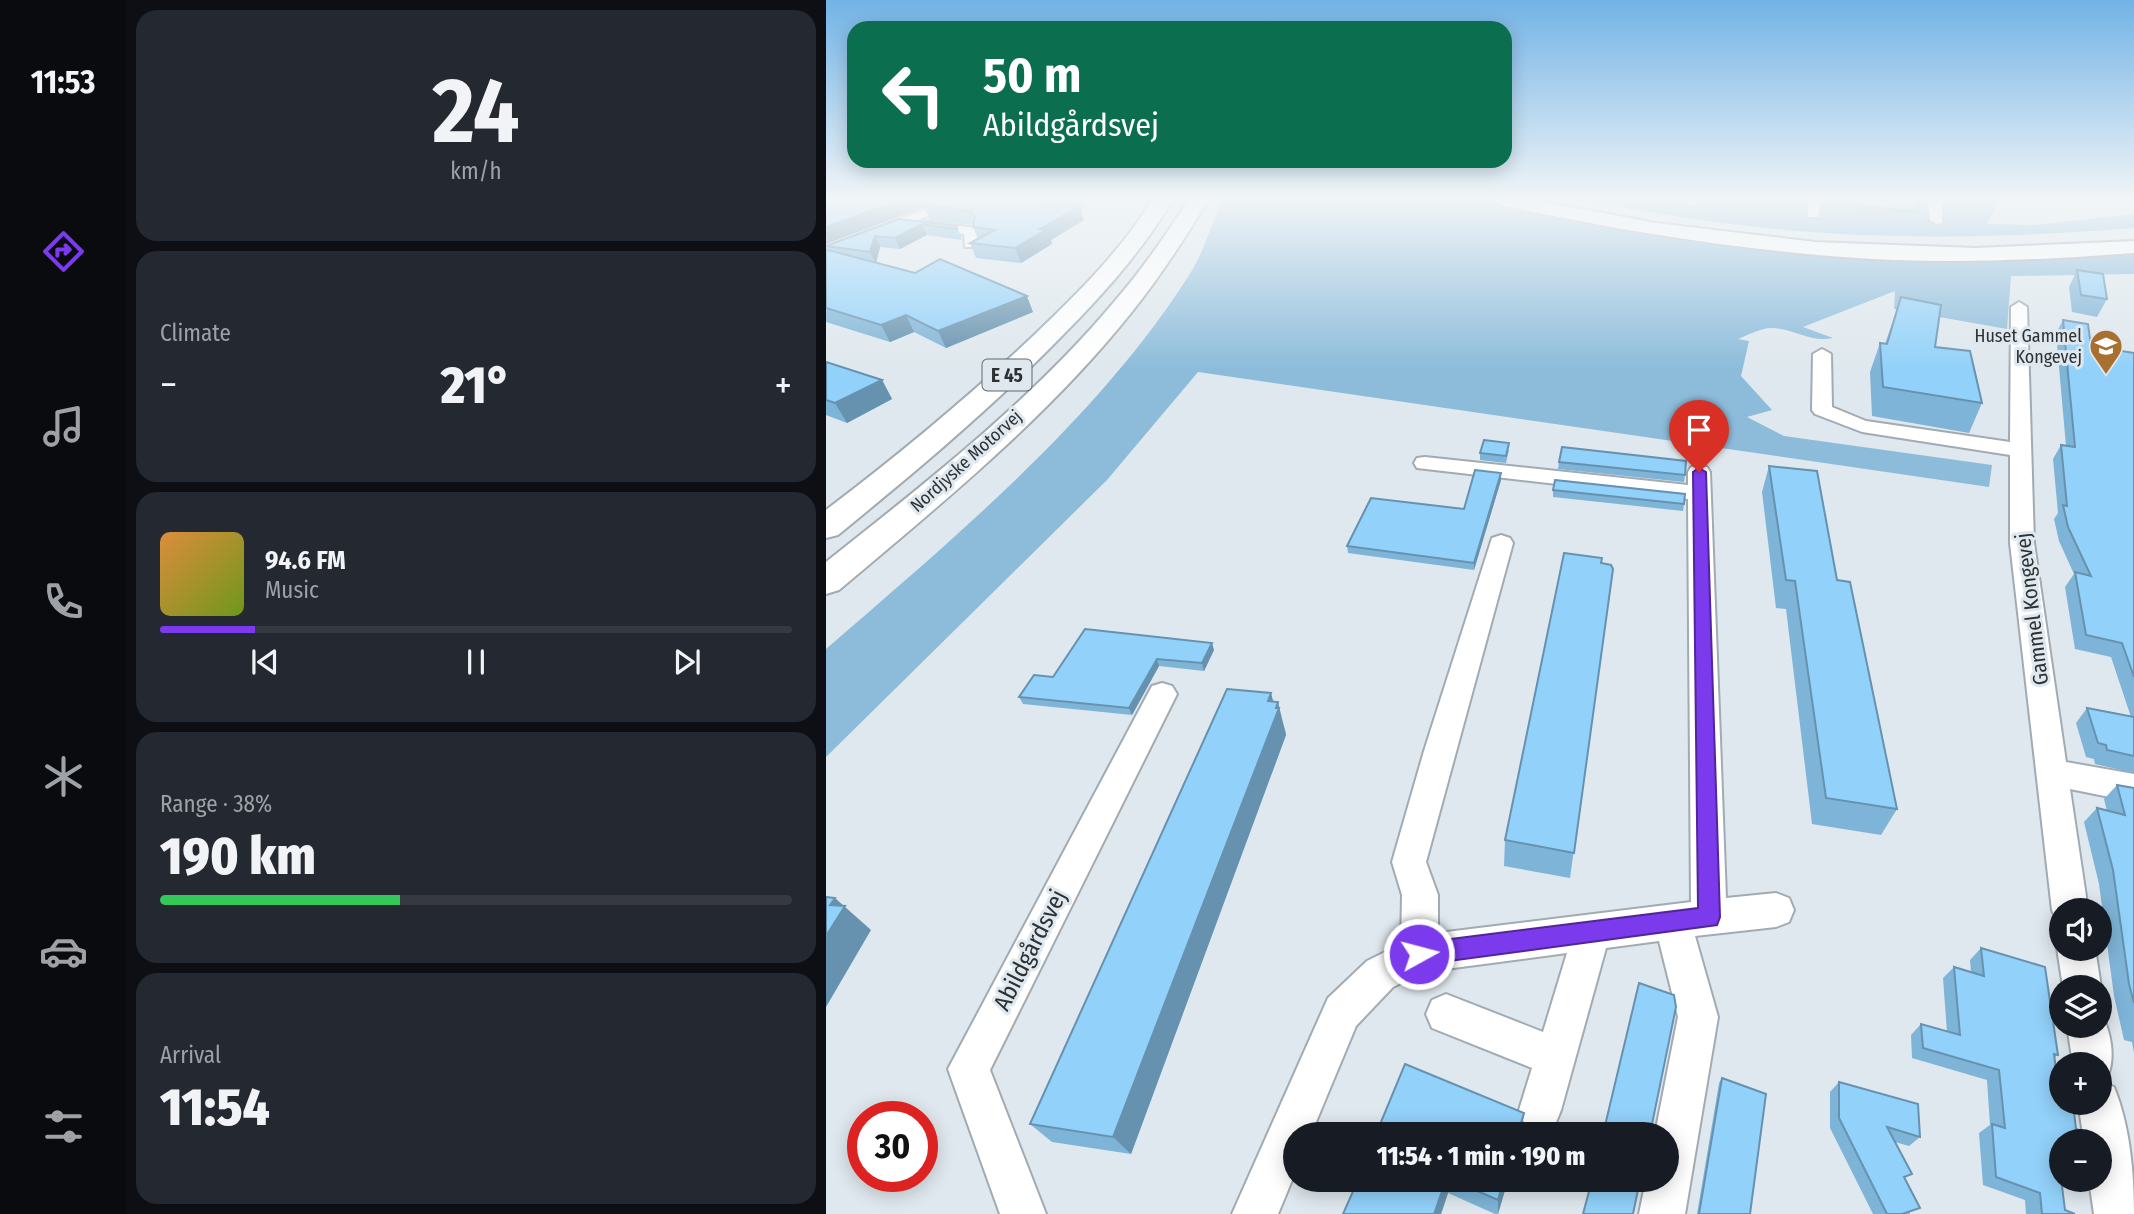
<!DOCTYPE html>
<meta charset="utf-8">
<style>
:root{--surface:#171b24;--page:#242831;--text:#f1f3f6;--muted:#9ea1a6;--line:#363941;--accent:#7c3aed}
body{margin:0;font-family:"Fira Sans Condensed",sans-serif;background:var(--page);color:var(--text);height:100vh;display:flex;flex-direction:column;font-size:26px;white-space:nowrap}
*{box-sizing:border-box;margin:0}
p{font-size:23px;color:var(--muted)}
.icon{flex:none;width:38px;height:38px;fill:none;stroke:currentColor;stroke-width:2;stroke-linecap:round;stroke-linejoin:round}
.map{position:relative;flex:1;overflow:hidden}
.side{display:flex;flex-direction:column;gap:10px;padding:10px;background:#0d0f14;width:700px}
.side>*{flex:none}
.hud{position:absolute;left:21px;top:21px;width:665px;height:147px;border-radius:21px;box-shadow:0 4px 18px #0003;background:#0b6e4f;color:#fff;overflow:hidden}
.fabs{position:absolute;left:1223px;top:898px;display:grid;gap:14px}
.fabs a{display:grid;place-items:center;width:63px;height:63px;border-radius:50%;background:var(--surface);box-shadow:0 4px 18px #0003;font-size:35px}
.speed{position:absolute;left:21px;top:1101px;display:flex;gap:14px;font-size:35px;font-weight:700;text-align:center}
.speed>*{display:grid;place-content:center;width:91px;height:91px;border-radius:50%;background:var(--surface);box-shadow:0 4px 18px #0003;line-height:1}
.speed .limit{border:10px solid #d22;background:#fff;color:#111}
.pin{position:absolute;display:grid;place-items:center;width:60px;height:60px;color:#fff;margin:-72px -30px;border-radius:50% 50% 50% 0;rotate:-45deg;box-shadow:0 0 7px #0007}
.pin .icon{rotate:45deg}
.me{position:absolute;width:77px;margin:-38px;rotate:83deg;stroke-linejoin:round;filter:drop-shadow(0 0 5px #0008)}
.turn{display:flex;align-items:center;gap:24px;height:147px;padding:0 21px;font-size:32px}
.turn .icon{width:91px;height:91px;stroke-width:2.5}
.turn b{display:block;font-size:49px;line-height:60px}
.big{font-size:52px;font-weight:800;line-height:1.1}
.side .card{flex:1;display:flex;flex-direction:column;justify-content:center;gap:10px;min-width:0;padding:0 24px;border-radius:21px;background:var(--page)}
.side .dial{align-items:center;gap:0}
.dial b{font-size:91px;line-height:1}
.song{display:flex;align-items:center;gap:21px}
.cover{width:84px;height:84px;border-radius:10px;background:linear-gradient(135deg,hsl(30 70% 55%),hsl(80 70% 35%))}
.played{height:7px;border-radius:4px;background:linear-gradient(90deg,var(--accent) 15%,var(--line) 15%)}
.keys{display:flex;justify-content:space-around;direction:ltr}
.heat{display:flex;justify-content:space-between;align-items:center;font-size:38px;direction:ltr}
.charge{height:10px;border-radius:5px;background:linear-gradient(90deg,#34c759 38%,var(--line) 0)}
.trip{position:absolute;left:457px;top:1122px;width:396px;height:70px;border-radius:35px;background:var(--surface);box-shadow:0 4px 18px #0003;font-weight:800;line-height:70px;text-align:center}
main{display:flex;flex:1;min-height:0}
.tab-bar{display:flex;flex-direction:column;width:126px;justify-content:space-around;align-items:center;background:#090b0e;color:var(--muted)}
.tab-bar .icon{width:49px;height:49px}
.tab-bar .selected{color:var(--accent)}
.tab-bar b{font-size:32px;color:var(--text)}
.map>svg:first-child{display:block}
.green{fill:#8dbcdb}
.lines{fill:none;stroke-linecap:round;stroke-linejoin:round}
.minor-casing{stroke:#a2abb1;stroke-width:4}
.highway-casing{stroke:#a2abb1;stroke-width:4}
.minor{fill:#fff;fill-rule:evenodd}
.highway{fill:#fff;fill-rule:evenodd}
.wall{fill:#7eb4d7}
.shaded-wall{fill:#6692af}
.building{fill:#92d1fa;stroke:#6692af;stroke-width:2}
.route{fill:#7c3aed;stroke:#51269a;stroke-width:2}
.labels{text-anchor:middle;stroke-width:6;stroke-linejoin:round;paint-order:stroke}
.far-poi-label{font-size:18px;fill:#2d3133;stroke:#dfe8ee;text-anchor:end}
.far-street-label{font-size:18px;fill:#2d3133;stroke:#dfe8ee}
.shield{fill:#dfe8ee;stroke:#62686b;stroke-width:2}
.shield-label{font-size:19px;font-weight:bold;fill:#2d3133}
.street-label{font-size:21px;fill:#2d3133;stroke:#dfe8ee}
.near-street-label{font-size:24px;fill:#2d3133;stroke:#dfe8ee}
</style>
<main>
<nav class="tab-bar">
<b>11:53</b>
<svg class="icon selected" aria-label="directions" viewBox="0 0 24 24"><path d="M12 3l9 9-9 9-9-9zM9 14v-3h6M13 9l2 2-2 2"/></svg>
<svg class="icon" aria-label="music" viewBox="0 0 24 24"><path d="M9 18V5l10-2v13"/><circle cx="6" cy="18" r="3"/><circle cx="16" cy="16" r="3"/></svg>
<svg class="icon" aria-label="phone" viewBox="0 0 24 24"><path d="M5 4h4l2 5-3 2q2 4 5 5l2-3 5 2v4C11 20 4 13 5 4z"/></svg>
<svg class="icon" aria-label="climate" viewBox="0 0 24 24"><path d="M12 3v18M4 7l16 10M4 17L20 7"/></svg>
<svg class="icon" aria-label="car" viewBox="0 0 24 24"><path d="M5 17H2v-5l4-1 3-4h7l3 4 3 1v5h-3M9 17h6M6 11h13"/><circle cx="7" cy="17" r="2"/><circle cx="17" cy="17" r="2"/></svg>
<svg class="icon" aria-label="filters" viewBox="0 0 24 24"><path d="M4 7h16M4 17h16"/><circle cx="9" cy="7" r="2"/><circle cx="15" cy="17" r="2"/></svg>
</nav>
<section class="side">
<div class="card dial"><b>24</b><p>km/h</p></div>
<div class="card"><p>Climate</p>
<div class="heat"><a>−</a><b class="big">21°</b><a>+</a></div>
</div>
<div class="card">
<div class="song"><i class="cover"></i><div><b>94.6 FM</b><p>Music</p></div></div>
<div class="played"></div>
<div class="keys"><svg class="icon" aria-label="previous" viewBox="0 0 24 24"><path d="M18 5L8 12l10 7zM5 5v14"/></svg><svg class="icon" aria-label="pause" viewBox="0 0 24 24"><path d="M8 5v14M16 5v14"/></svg><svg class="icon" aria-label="next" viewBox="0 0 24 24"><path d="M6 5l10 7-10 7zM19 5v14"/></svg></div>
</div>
<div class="card"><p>Range · 38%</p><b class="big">190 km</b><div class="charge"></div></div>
<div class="card"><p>Arrival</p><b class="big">11:54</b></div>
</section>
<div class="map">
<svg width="1308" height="1214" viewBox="0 0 1308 1214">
<rect width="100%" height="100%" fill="#dfe8ee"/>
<!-- green -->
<g class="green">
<path d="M 396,199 L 652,199 L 750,220 L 891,244 L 1003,254 L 1118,259 L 1229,259 L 1308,255 L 1308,274 L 1185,276 L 1181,329 L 1068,309 L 1069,291 L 977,327 L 1007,338 C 984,343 967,328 945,328 C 935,328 922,335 912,339 L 923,341 L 915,376 L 946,410 L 921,417 L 958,436 L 1166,465 L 1163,487 L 372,372 L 281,480 L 0,757 L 0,649 C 128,538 274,417 365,272 C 378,251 386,223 396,199 Z"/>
<path d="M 754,199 L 1174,199 L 1161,224 L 1208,225 L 1308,214 L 1308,228 C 1179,238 1050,241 922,226 C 865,220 810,210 754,199 Z"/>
</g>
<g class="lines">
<defs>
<g id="minor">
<path d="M 126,199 L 145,199 L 0,256 L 0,247 Z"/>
<path d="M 860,199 L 874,199 L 871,205 L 861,205 Z"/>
<path d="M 981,199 L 995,199 L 992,217 L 982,217 Z"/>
<path d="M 1102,199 L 1116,199 L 1116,223 L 1111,224 L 1104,220 Z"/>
<path d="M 97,221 L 150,228 L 152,231 L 149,247 L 139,247 L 138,234 L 92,228 L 90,225 Z"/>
<path d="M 1193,302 L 1201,307 L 1208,543 L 1240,762 L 1308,774 L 1308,802 L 1244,789 L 1262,910 L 1236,910 L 1236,924 L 1231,922 L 1226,910 L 1184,543 L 1184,455 L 1036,432 L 989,414 L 986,410 L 987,354 L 996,349 L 1005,354 L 1006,407 L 1040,421 L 1184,442 L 1185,307 Z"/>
<path d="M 599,457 L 862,485 L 862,472 L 865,467 L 881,467 L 884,472 L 900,898 L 950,893 L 963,898 L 968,910 L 963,922 L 950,927 L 869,936 L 892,1017 L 859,1214 L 813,1214 L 820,1180 L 840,1180 L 840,1134 L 829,1134 L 852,1017 L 833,941 L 780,948 L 735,1110 L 729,1125 L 714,1131 L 699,1125 L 693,1110 L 706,1068 L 606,1028 L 600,1014 L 606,1000 L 620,994 L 717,1032 L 741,953 L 597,972 L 567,987 L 530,1026 L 485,1134 L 469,1134 L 469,1173 L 452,1214 L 406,1214 L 502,998 L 541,961 L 575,944 L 576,895 L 566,862 L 598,751 L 666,538 L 675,535 L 684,538 L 687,543 L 600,862 L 612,895 L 612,933 L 865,902 L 862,499 L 591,468 L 588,463 L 591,458 Z"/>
<path d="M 336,683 L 346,686 L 351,694 L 164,1070 L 220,1214 L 174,1214 L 122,1069 L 326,686 Z"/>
<path d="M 1236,938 L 1236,948 L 1269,948 L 1275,987 L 1274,990 L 1274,987 L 1237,987 L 1231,948 Z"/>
<path d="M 1274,1012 C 1285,1030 1290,1058 1281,1078 L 1274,1081 L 1288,1087 C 1304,1126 1308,1173 1308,1214 L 1268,1214 L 1263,1180 L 1274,1180 L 1274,1141 L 1258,1141 L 1252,1102 L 1274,1102 L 1274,1064 L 1247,1064 L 1241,1026 L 1274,1026 Z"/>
</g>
<g id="highway">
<path d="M 327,199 L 347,199 C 313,257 268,304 221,351 C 155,417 84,476 12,535 L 0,538 L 0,510 C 71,456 139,400 204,339 C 249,296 294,252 327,199 Z"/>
<path d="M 363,199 L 383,199 C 359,238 334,277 305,313 C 221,418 115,504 13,590 L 0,594 L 0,562 C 101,482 205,401 288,302 C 316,270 340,235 363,199 Z"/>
<path d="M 664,199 L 702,199 L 830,223 L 989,242 L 1149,248 L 1308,241 L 1308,253 C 1228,259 1149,263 1069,260 C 935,254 804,233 674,205 Z"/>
</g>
</defs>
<!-- minor casing -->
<use href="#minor" class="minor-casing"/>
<!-- highway casing -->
<use href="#highway" class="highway-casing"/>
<!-- minor -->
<use href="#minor" class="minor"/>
<!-- highway -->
<use href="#highway" class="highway"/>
</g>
<!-- wall -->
<g class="wall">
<path d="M 0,199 L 108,199 L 109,201 L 113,199 L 231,199 L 224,203 L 258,220 L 225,240 L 226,244 L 195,263 L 150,258 L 144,243 L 152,239 L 147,227 L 147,225 L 104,220 L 98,207 L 0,244 Z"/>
<path d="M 915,199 L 955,199 L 953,208 L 914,204 Z"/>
<path d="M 1029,199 L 1090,199 L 1092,212 L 1090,217 L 1028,211 Z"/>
<path d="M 73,219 L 131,226 L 136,240 L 101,235 L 74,249 L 54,247 L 50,263 L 207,312 L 120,348 L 88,332 L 64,342 L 0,322 L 0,245 Z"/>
<path d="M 1251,270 L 1281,299 L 1271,317 L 1246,312 L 1243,287 Z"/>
<path d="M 1075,297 L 1109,347 L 1156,403 L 1143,433 L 1046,416 L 1044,372 L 1054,343 L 1059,344 Z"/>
<path d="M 1237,320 L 1265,346 L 1308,353 L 1308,773 L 1269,764 L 1268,759 L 1260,757 L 1250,723 L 1261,708 L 1305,717 L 1285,657 L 1249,649 L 1239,587 L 1248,574 L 1233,541 L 1228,519 L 1232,513 L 1227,459 L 1235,445 L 1240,446 L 1230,333 Z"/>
<path d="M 0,362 L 56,380 L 66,399 L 21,423 L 0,415 Z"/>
<path d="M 683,450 L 680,463 L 654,460 L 654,453 Z"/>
<path d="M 733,462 L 859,475 L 858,482 L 732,469 Z"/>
<path d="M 943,466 L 1011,580 L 1071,809 L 1055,835 L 986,824 L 960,609 L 950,608 L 936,492 Z"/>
<path d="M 675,480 L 648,570 L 522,553 L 521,546 L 638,509 Z"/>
<path d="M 727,490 L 858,504 L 857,511 L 727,497 Z"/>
<path d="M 775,563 L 787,569 L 744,878 L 678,866 L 679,840 Z"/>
<path d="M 259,629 L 388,650 L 378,671 L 333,666 L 306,715 L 197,704 L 193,697 L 227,677 Z"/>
<path d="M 447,702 L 459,729 L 460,735 L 305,1154 L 226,1142 L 204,1124 Z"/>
<path d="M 1291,785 L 1308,788 L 1308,1053 L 1306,1042 L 1298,1040 L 1288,996 L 1273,884 L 1258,822 L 1271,808 L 1281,811 L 1278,799 Z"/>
<path d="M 1155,948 L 1232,1055 L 1228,1058 L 1236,1141 L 1236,1161 L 1233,1160 L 1239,1210 L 1249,1214 L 1200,1214 L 1199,1200 L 1157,1185 L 1153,1133 L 1164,1125 L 1161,1080 L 1086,1058 L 1085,1035 L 1095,1024 L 1121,1032 L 1117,978 L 1128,967 L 1145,972 L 1144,960 Z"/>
<path d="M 896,1078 L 924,1214 L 871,1214 L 893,1083 Z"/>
<path d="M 1013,1082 L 1094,1137 L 1083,1146 L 1069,1142 L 1084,1214 L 1047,1214 L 1004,1128 L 1004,1092 Z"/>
<path d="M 532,1180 L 682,1180 L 672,1214 L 669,1214 L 622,1193 L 615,1214 L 517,1214 Z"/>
</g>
<!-- shaded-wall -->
<g class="shaded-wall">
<path d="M 77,199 L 108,199 L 110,202 L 98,205 L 98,207 L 0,244 L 0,227 Z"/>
<path d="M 203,199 L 231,199 L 215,208 Z"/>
<path d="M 254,206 L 258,220 L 225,240 L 226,244 L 195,263 L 189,248 L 214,229 Z"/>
<path d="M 96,224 L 101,235 L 74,249 L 69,238 Z"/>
<path d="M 49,236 L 54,247 L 50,263 L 44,252 Z"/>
<path d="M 201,296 L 207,312 L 120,348 L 112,331 Z"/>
<path d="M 80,315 L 88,332 L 64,342 L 55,325 Z"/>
<path d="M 56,380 L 66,399 L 21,423 L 9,403 Z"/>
<path d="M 675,473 L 675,480 L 648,570 L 648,563 Z"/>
<path d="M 386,643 L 388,650 L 378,671 L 376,663 Z"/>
<path d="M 331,659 L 333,666 L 306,715 L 303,708 Z"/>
<path d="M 445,693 L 451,715 L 450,708 L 452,702 L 460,735 L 305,1154 L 287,1137 Z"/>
<path d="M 9,898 L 45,930 L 0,1007 L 0,936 L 4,905 Z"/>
<path d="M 698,1113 L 695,1134 L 692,1134 Z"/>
<path d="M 620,1180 L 621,1180 L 622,1193 L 615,1214 L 608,1214 Z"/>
<path d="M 678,1180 L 682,1180 L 672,1214 L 672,1200 Z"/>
</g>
<!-- building -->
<g class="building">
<path d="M 0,199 L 77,199 L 0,227 Z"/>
<path d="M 113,199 L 211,199 L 208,201 L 254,206 L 214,229 L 221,229 L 189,248 L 144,243 L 169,230 L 147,227 L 149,217 L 145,211 L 98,205 Z"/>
<path d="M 921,199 L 955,199 L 954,203 Z"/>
<path d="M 1030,199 L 1090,199 L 1092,212 L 1029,205 Z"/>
<path d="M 73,219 L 131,226 L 131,229 L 96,224 L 69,238 L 49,236 L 44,252 L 0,246 Z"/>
<path d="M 2,250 L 89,273 L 114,259 L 201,296 L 112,331 L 80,315 L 55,325 L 0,308 L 0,251 Z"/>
<path d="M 1251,270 L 1277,274 L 1281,299 L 1255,295 Z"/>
<path d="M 1075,297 L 1115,305 L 1109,347 L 1144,351 L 1156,403 L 1057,387 L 1054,343 L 1061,344 Z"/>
<path d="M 1237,320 L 1262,324 L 1265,346 L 1308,353 L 1308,677 L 1296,643 L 1260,635 L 1249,572 L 1265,576 L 1242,527 L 1237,505 L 1241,506 L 1235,445 L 1249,447 Z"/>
<path d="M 0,362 L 56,380 L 9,403 L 0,400 Z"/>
<path d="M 658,440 L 683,443 L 680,456 L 654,453 Z"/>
<path d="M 736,447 L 860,461 L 859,475 L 733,462 Z"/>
<path d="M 943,466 L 991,471 L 1011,580 L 1024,582 L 1071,809 L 1000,798 L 969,581 L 960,580 Z"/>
<path d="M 649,470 L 675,473 L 648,563 L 521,546 L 545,498 L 638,509 Z"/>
<path d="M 729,480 L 859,494 L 858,504 L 727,490 Z"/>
<path d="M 738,553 L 776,558 L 775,563 L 785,565 L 787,569 L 748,853 L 679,840 Z"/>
<path d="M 259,629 L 386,643 L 376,663 L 331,659 L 303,708 L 193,697 L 208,675 L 227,677 Z"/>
<path d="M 401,689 L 445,693 L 442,701 L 452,702 L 450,708 L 453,708 L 287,1137 L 204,1124 Z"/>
<path d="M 1261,708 L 1308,717 L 1308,756 L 1281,750 L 1280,745 L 1272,743 Z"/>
<path d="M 1291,785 L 1308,788 L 1308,1003 L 1303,984 L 1287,870 L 1271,808 L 1299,815 Z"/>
<path d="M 0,897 L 9,898 L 4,905 L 19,906 L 0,936 Z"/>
<path d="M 1155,948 L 1219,967 L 1232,1055 L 1228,1054 L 1235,1108 L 1248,1112 L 1250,1129 L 1257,1131 L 1258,1141 L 1236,1141 L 1236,1147 L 1231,1146 L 1239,1210 L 1249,1214 L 1216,1214 L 1214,1193 L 1170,1177 L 1166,1124 L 1179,1128 L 1173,1070 L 1097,1048 L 1095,1024 L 1134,1035 L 1128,967 L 1158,976 Z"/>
<path d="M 813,983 L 848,995 L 850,1007 L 824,1134 L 777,1134 Z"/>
<path d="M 579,1064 L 698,1113 L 692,1134 L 550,1134 Z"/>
<path d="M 896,1078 L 940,1094 L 924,1214 L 873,1214 Z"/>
<path d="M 1013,1082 L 1092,1104 L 1094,1137 L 1061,1127 L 1086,1174 L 1078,1177 L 1094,1208 L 1076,1214 L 1061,1214 L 1013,1118 Z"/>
<path d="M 532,1180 L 620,1180 L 608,1214 L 517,1214 Z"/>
<path d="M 626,1180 L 678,1180 L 672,1200 Z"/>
<path d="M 766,1180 L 814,1180 L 807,1214 L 757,1214 Z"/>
</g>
<!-- sky -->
<linearGradient id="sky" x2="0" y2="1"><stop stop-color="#72b3e6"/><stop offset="0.54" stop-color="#f1f5f7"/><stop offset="1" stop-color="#f1f5f7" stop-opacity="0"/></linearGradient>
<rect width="1308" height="369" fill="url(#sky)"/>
<!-- route -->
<path class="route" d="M 873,468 L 880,472 L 894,917 L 891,925 L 593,965 L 585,962 L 582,954 L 585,946 L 593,943 L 872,908 L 867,472 Z"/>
<!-- icons -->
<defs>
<symbol id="school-pin" viewBox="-11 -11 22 30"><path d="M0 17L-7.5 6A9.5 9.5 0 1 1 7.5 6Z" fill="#a96f2f" stroke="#dfe8ee"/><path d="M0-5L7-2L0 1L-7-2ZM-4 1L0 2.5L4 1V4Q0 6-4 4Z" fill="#fff"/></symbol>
</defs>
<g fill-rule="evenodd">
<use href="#school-pin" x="1261" y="327" width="38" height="52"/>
</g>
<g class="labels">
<!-- far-poi labels -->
<g class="far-poi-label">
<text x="1256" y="342">Huset Gammel<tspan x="1256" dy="21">Kongevej</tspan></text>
</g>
<!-- far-street labels -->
<g class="far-street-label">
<text transform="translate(140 461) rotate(-42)" y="6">Nordjyske Motorvej</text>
</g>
<!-- shield labels -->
<rect class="shield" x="156.5" y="359.5" width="49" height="31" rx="5"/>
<g class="shield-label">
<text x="181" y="382">E 45</text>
</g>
<!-- street labels -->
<g class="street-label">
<text transform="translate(1206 609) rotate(-97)" y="7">Gammel Kongevej</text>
</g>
<!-- near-street labels -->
<g class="near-street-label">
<text transform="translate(204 950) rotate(-63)" y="8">Abildgårdsvej</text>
</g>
</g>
</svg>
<div class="fabs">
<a><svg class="icon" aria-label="sound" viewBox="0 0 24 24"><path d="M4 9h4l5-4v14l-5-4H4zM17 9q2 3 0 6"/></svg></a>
<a><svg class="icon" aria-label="layers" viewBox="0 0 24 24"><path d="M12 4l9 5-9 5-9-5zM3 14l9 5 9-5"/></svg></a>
<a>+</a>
<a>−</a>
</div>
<div class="speed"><div class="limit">30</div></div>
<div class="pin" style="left:873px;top:472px;background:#d93025"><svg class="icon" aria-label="arrive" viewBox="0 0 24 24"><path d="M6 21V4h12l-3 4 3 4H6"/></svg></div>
<svg class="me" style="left:593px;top:954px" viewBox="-20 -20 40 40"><circle r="17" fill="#7c3aed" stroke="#fff" stroke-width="3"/><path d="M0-11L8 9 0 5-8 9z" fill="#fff"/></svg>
<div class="trip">11:54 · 1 min · 190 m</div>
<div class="hud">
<div class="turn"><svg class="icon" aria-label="left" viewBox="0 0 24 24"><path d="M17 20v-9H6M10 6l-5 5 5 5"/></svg><div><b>50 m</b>Abildgårdsvej</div></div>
</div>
</div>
</main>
